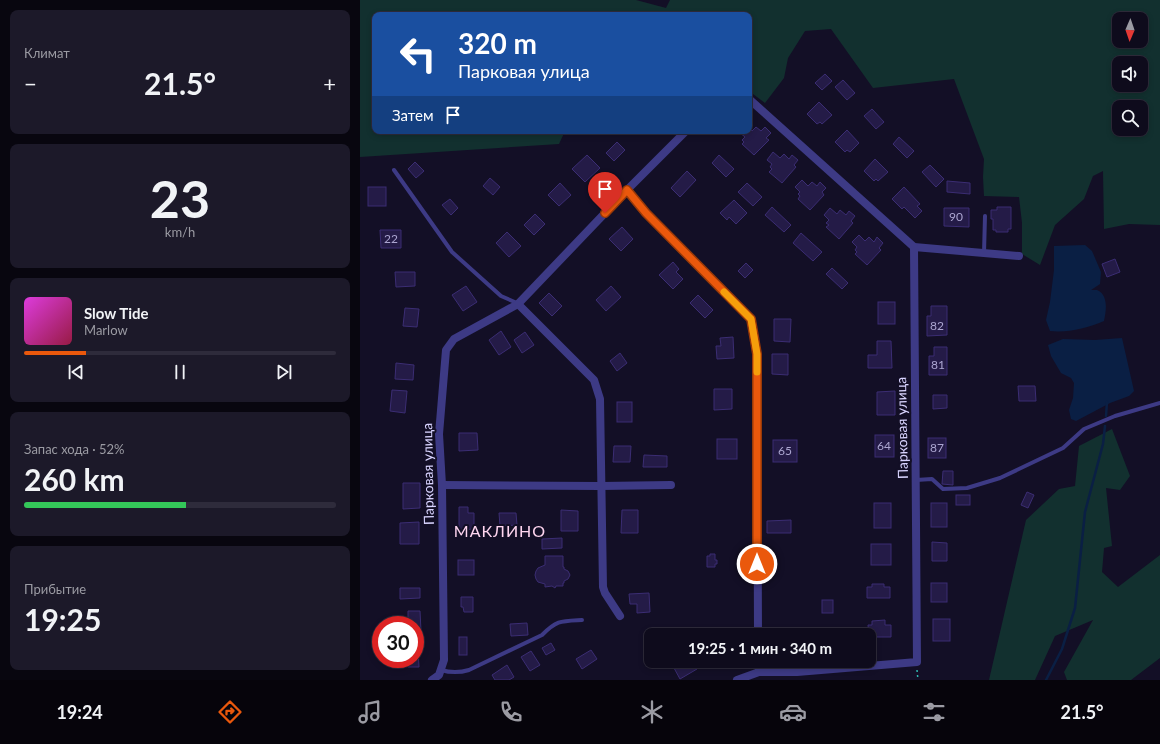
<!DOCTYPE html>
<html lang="ru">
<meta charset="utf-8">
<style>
:root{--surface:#0e0b1c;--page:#1c1929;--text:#f1f3f6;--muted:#9b9ba3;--line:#2e2b3b;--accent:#ea580c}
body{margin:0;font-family:Lato,sans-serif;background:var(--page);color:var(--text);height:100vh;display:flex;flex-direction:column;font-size:15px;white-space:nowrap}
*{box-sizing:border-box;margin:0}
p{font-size:13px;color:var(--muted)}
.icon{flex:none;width:22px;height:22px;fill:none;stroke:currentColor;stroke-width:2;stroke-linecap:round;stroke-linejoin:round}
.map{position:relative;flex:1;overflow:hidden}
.panel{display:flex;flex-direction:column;gap:10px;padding:10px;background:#08060f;width:360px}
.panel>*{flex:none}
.top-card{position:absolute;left:12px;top:12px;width:380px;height:122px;border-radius:8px;box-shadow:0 2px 6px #0003,0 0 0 1px var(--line);background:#1a4fa0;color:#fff;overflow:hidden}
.needle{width:26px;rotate:182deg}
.buttons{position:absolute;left:752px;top:12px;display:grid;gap:8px}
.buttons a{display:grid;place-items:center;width:36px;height:36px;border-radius:8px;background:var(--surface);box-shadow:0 2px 6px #0003,0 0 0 1px var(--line);font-size:20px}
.speed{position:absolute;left:12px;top:616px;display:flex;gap:8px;font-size:20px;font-weight:700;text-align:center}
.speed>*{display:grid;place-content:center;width:52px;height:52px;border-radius:50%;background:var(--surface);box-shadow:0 2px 6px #0003,0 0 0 1px var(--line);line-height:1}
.speed .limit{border:6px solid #d22;background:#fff;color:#111}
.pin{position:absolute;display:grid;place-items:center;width:34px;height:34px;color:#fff;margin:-41px -17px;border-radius:50% 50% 50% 0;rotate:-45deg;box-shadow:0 0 4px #0007}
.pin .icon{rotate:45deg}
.me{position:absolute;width:44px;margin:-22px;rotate:0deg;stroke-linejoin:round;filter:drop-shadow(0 0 3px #0008)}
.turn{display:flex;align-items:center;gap:14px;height:84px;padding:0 20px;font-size:18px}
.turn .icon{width:52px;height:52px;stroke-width:2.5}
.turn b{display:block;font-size:28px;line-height:34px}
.then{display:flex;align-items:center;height:38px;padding:0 20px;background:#0003;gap:8px;font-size:15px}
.big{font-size:30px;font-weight:700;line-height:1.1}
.panel .tile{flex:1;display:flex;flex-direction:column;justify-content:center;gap:6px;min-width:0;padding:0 14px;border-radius:8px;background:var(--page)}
.panel .dial{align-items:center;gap:0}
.dial b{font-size:52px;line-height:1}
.song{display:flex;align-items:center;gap:12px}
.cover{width:48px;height:48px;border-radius:6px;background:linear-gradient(135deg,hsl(300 70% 55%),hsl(340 70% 35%))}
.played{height:4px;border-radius:2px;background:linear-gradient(90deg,var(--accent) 20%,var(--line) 20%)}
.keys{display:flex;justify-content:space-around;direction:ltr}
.heat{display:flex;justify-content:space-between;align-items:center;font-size:22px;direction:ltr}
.charge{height:6px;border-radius:3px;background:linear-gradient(90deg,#34c759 52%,var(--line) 0)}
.trip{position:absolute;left:284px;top:628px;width:232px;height:40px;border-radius:8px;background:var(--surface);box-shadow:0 2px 6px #0003,0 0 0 1px var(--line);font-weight:700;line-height:40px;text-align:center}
.dock{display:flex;height:64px;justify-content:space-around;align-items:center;background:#06040b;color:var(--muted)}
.dock .icon{width:28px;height:28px}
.dock .active{color:var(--accent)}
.dock b{font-size:18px;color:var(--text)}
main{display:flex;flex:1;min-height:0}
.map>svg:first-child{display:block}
.green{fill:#12302f;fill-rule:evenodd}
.water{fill:#0a1f44}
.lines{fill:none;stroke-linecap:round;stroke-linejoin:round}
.stream{stroke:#0a1f44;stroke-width:2.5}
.building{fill:#241b47;stroke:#3b2d73}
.path{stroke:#2fb8b0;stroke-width:1.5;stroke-dasharray:2 3;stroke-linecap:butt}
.lane{stroke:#3d3a85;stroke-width:4}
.street{stroke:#3d3a85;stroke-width:8}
.route-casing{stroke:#983908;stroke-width:10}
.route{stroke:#ea580c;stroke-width:7}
.slow{stroke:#f59e0b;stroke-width:7}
.labels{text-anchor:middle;stroke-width:4;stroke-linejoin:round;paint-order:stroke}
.number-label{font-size:12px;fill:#aca6d1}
.street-label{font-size:14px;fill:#d9d4ff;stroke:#130f26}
.quarter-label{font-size:16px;letter-spacing:1px;fill:#ffd6f0;stroke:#130f26}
</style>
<main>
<section class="panel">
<div class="tile"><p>Климат</p>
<div class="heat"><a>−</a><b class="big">21.5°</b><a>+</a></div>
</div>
<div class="tile dial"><b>23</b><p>km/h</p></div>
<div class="tile">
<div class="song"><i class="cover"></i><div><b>Slow Tide</b><p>Marlow</p></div></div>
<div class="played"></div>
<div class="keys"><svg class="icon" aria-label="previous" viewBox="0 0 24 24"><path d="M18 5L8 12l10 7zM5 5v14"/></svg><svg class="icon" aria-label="pause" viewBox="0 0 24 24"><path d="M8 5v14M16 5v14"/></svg><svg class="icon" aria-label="next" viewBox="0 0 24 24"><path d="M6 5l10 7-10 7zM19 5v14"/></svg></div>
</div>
<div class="tile"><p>Запас хода · 52%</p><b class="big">260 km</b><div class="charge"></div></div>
<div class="tile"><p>Прибытие</p><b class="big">19:25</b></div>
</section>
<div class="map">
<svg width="800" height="680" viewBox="0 0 800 680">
<rect width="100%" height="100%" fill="#130f26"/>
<!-- green -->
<g class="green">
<path d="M 0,0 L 276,0 L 306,8 L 310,0 L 800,0 L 800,225 L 769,224 L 744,229 L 743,171 L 733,176 L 724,199 L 695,225 L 680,265 L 662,254 L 662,223 L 659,197 L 624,196 L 623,177 L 624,159 L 594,79 L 513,88 L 471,29 L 445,31 L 428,58 L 424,78 L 405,103 L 389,91 L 389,15 L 15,15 L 15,131 L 205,131 L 199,144 L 0,157 ZM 759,19 L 781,19 L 781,41 L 759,41 ZM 759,63 L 781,63 L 781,85 L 759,85 ZM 759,107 L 781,107 L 781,129 L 759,129 Z"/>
<path d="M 752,429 L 770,476 L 760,490 L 746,488 L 752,546 L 744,548 L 742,572 L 758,587 L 800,555 L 800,658 L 771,680 L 707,680 L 704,672 L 733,620 L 695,636 L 675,680 L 629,680 L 666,520 L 699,489 L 715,486 L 719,446 Z"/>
</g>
<!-- water -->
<g class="water">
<path d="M 725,245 L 732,251 L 741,272 L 740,284 L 731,290 C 733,290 735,290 737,290 C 749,295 746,312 744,321 C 727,328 708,333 690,331 L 686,320 L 690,302 L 694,270 L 694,246 Z"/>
<path d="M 762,338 L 774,391 L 769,396 L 750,403 L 716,421 L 711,419 L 709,410 L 713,398 L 714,383 L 711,378 L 701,373 L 691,356 L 688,345 L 703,339 L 735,340 Z"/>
</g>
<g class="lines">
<!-- stream -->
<g class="stream">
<path d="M 746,416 L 747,402"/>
<path d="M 686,680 L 702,649 L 715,608 L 725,512 L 743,444 L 745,426"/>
</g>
</g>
<!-- building -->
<g class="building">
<path d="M 465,74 L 472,81 L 462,90 L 455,83 Z"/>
<path d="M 483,80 L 495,93 L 487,100 L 475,87 Z"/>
<path d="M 459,102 L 472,115 L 462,124 L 460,122 L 457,124 L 447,114 Z"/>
<path d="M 512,109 L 524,122 L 516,129 L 504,116 Z"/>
<path d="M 396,127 L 401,131 L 405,127 L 411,133 L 406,138 L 409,140 L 394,155 L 382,144 L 384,142 L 382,140 L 385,137 L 379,132 L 380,131 L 389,131 L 389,128 L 392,131 Z"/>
<path d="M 487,130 L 499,143 L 490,152 L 487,150 L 485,152 L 475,142 Z"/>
<path d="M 539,137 L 554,151 L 547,158 L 533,144 Z"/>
<path d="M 257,142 L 265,150 L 254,161 L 246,153 Z"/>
<path d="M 413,152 L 420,158 L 424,154 L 429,159 L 432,155 L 438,160 L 434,165 L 436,167 L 422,183 L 409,172 L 412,169 L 410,167 L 412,164 L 407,160 Z"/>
<path d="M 227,155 L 240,168 L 225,182 L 212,169 Z"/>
<path d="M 359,155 L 374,169 L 366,177 L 352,163 Z"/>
<path d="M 515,159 L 528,172 L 518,181 L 516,179 L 514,181 L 504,171 Z"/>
<path d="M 55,162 L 64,171 L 56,178 L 48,169 Z"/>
<path d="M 570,165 L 584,179 L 576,187 L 562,172 Z"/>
<path d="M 327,171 L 336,180 L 320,197 L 311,188 Z"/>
<path d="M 130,178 L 140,187 L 133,195 L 123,186 Z"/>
<path d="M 442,180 L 448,186 L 452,182 L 457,186 L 460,182 L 466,188 L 462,192 L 464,195 L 450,210 L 438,199 L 440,196 L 438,194 L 440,192 L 435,187 Z"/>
<path d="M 587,181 L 610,183 L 610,194 L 587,192 Z"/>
<path d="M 200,183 L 211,195 L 199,206 L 188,195 Z"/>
<path d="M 387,183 L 402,197 L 393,206 L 378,192 Z"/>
<rect x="8" y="187" width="18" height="19"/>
<path d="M 544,187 L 560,204 L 557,206 L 562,211 L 555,218 L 544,207 L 542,209 L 532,199 Z"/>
<path d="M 90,199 L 98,208 L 91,215 L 82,205 Z"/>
<path d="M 374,200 L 387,213 L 376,224 L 369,217 L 367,220 L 360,213 Z"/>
<path d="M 412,207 L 431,225 L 424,232 L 405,215 Z"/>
<path d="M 637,207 L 651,207 L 651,229 L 648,229 L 648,232 L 636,232 L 636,230 L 633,230 L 633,219 L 631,219 L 631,210 L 637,210 Z"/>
<path d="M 470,208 L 477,214 L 480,210 L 486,215 L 489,211 L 495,216 L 491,221 L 493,223 L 479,239 L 466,227 L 469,225 L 466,223 L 469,220 L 464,215 Z"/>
<path d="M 584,208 L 609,208 L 609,227 L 584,226 Z"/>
<path d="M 175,214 L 185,224 L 174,235 L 164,225 Z"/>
<path d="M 262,227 L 273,239 L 261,251 L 249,239 Z"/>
<path d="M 20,230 L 41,230 L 41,248 L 21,248 Z"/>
<path d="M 147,232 L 161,246 L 149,257 L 136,243 Z"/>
<path d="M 441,233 L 462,252 L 453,261 L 433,243 Z"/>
<path d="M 499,235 L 505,241 L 509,237 L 514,242 L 517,237 L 523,243 L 519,248 L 521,250 L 507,265 L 495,254 L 497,252 L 495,250 L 497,247 L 492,242 Z"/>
<path d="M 755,259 L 760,272 L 747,277 L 742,264 Z"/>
<path d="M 313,262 L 319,269 L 316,272 L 323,279 L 313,289 L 299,275 Z"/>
<path d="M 386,263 L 393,270 L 385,278 L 378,271 Z"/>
<path d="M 472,268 L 488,283 L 482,289 L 466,274 Z"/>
<path d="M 35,272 L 55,272 L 55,286 L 36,287 Z"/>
<path d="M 106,286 L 117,302 L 103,311 L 92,295 Z"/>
<path d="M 251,286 L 261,297 L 246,311 L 236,300 Z"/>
<path d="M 189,293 L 202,306 L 192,316 L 179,303 Z"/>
<path d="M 338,295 L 353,310 L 345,318 L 330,303 Z"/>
<rect x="518" y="302" width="17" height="22"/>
<path d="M 571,306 L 587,306 L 587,335 L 567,336 L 567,316 L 571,316 Z"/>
<path d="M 45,308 L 59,309 L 57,327 L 43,326 Z"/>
<path d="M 414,319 L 431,319 L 430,342 L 414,341 Z"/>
<path d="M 141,331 L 151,347 L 139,355 L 129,340 Z"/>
<path d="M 165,332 L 174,345 L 162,353 L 154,340 Z"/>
<path d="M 373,337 L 374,358 L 357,359 L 356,346 L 361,346 L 360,338 Z"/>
<path d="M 517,341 L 531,341 L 532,368 L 508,368 L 508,355 L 517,355 Z"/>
<path d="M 574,347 L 587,347 L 587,375 L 569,375 L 569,356 L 574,356 Z"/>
<path d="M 260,353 L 267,363 L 257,371 L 250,361 Z"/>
<path d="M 412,354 L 428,354 L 428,375 L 412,374 Z"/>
<path d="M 36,363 L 54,365 L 53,380 L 35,379 Z"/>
<path d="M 658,386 L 675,386 L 676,401 L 659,401 Z"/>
<path d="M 354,389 L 372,389 L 372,409 L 354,410 Z"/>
<path d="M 32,390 L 47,391 L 45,413 L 30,411 Z"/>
<path d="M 535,391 L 535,415 L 517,415 L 517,392 Z"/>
<path d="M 573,395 L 587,395 L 587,408 L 573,409 Z"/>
<rect x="257" y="402" width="15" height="20"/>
<path d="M 99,433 L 117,433 L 118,450 L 99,451 Z"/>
<rect x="515" y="435" width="19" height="22"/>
<rect x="568" y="438" width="18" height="20"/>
<rect x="357" y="439" width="20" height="20"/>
<rect x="413" y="440" width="24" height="22"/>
<path d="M 254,446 L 271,446 L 270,462 L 253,462 Z"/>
<path d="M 284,455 L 307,456 L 307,467 L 283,467 Z"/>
<path d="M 583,471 L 593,471 L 593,485 L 582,484 Z"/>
<path d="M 43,483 L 60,483 L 60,508 L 43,509 Z"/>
<path d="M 667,492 L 674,495 L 668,508 L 661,505 Z"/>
<rect x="596" y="495" width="14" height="10"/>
<rect x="514" y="503" width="17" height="25"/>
<rect x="571" y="503" width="16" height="24"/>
<path d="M 99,507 L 108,507 L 108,513 L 114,513 L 114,529 L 99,530 Z"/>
<path d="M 201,510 L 218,511 L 218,531 L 201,531 Z"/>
<path d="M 262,510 L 278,510 L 278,533 L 261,533 Z"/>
<path d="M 139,513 L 156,513 L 157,525 L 140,526 Z"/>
<path d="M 431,520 L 431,533 L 407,533 L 407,521 Z"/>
<path d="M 59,522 L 59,544 L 40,544 L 40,523 Z"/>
<path d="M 202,538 L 202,548 L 182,549 L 182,539 Z"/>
<path d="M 572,542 L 587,543 L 587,561 L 572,561 Z"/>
<rect x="511" y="544" width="20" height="21"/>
<path d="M 350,554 L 355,554 L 355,560 L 357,560 L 357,564 L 355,564 L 355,567 L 347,567 L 347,556 L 350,556 Z"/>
<path d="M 185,556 L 203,556 L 203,567 L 204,567 L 204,569 L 208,571 L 210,575 L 208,579 L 204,581 L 204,583 L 203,583 L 203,586 L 196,586 L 195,588 L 192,586 L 185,587 L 185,584 L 178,582 L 176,579 L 175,575 L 176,571 L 178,568 L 185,565 Z"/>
<rect x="98" y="560" width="16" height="15"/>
<rect x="571" y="583" width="16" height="19"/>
<path d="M 512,584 L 524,584 L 524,587 L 530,587 L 530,598 L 507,598 L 507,587 L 512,587 Z"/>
<path d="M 40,588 L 60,588 L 60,598 L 40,599 Z"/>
<path d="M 289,593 L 290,612 L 277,613 L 277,604 L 270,604 L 269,594 Z"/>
<path d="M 101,597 L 113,597 L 113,612 L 104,612 L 103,607 L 101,607 Z"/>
<rect x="462" y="600" width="11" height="13"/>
<path d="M 48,611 L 60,611 L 61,631 L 55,631 L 55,625 L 48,625 Z"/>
<rect x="573" y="619" width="17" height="22"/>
<path d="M 525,620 L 525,625 L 531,625 L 531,637 L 509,637 L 508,625 L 512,625 L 512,621 Z"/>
<path d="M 167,623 L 168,635 L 151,636 L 150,624 Z"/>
<rect x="99" y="637" width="8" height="18"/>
<path d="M 191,643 L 195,650 L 186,655 L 182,648 Z"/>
<path d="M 55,649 L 58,649 L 59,667 L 48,667 L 48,659 L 55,659 Z"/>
<path d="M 231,650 L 237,659 L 222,669 L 216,659 Z"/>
<path d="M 171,651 L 180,665 L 170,671 L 161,657 Z"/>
<path d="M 326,661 L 333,661 L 337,669 L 320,679 L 314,668 Z"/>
<path d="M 147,665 L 154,677 L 149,680 L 135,680 L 132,675 Z"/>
</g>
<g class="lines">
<!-- path -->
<path class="path" d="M 557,670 L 558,680"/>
<!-- lane -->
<g class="lane">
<path d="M 34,170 L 92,252 L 141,296 L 157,303"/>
<path d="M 624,253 L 625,216"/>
<path d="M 556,480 L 572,479 L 583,489 L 607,488 L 640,478 L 703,448 L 724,429 L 755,416 L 800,403"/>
<path d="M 81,670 C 91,673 99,673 109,670 L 182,635 C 197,620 201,621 222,620"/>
</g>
<!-- street -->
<g class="street">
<path d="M 267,190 L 286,213 L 391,319 L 397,354 L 398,635"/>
<path d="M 554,247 L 659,256"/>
<path d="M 158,304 L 234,380 L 240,399 L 243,587 L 245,593 L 260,616"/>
<path d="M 82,485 L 241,486 L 311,485"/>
<path d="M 399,661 L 399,672"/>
<path d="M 72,680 L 79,675 L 84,660 L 82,485 L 79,434 L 86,350 L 94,339 L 158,304 L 267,190 L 326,131"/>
<path d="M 377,680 L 399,672 L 437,672 L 557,662 L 554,247 L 389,99"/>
</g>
</g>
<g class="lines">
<defs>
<path id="route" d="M 245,213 L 267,190 L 286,213 L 391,319 L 397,354 L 397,564"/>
</defs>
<!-- route casing -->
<use href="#route" class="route-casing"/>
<!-- route -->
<use href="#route" class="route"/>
<!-- slow -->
<path class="slow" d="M 364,292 L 391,319 L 397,354 L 397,372"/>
</g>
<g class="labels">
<!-- number labels -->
<g class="number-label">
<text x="596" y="221">90</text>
<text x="31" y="243">22</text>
<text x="577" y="330">82</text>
<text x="578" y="369">81</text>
<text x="524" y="450">64</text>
<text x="577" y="452">87</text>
<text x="425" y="455">65</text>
</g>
<!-- street labels -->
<g class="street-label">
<text transform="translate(542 428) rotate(-91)" y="5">Парковая улица</text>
<text transform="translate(68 474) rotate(-91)" y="5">Парковая улица</text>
</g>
<!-- quarter labels -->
<g class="quarter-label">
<text x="140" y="537">МАКЛИНО</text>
</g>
</g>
</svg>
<div class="buttons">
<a><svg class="needle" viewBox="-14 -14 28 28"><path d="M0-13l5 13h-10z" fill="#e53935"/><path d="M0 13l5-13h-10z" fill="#9b9ba3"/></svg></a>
<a><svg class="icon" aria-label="sound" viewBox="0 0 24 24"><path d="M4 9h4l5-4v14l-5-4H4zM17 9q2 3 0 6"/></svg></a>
<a><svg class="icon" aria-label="search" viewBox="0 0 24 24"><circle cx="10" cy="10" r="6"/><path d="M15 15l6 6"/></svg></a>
</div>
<div class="speed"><div class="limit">30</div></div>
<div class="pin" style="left:245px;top:213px;background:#d93025"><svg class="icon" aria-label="arrive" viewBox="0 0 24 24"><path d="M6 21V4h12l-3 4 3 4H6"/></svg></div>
<svg class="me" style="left:397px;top:564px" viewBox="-20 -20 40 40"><circle r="17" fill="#ea580c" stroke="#fff" stroke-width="3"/><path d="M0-11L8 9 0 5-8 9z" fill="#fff"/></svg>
<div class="trip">19:25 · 1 мин · 340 m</div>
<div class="top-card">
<div class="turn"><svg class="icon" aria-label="left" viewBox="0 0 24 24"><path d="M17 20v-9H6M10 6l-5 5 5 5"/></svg><div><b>320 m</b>Парковая улица</div></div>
<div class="then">Затем<svg class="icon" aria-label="arrive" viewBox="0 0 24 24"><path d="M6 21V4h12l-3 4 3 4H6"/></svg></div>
</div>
</div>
</main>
<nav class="dock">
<b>19:24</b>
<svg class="icon active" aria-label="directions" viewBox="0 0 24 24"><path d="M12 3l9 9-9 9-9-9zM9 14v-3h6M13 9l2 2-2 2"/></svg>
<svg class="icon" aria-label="music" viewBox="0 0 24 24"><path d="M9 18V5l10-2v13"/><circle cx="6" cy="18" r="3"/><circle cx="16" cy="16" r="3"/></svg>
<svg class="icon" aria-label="phone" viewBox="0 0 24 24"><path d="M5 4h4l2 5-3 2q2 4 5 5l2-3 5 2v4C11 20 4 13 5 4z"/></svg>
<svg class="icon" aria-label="climate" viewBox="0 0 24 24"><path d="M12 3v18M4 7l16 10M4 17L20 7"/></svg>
<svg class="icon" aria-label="car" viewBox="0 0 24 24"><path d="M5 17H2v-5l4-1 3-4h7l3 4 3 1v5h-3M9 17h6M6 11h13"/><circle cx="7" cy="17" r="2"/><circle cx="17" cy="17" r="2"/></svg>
<svg class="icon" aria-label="filters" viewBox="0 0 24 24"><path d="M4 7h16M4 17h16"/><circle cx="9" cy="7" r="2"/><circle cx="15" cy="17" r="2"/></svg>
<b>21.5°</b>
</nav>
